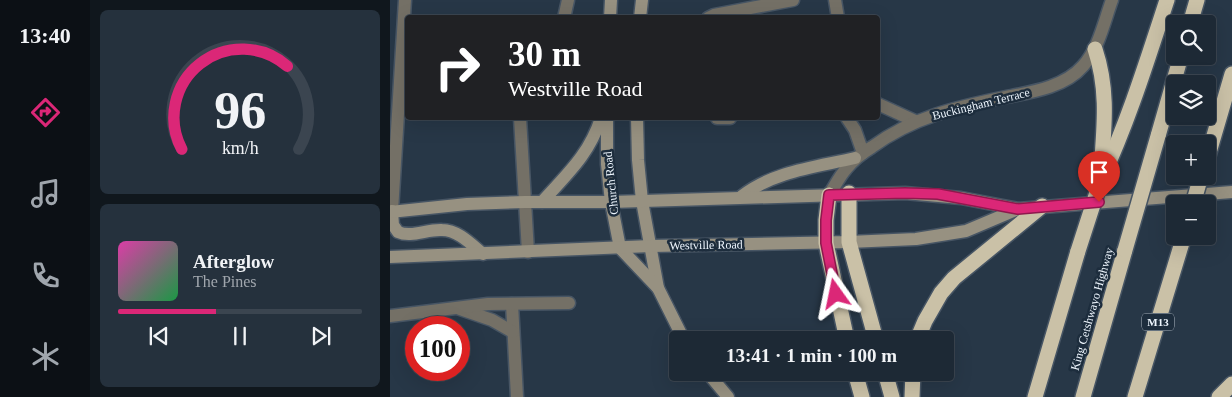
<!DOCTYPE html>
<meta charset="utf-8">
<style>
:root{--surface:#1d2935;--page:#25313d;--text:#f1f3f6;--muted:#a0a6ad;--line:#3b4550;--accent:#db2777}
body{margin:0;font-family:Georgia,serif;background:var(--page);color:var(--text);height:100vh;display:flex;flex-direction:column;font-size:19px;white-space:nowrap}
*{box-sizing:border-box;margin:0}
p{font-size:16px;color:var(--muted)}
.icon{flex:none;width:28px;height:28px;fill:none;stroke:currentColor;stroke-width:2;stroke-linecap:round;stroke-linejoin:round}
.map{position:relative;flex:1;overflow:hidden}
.side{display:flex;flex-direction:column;gap:10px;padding:10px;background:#10171d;width:300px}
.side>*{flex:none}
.hud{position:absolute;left:15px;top:15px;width:475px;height:105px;border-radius:5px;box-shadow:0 5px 20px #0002,0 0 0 1px var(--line);background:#202124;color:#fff;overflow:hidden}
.controls{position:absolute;left:776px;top:15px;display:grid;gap:10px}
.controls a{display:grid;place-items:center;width:50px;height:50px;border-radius:5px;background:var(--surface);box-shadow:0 5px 20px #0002,0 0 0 1px var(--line);font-size:25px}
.speed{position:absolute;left:15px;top:316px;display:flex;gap:10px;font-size:25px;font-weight:700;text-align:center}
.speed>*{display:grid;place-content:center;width:65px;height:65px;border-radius:50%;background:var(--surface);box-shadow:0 5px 20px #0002,0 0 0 1px var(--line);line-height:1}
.speed .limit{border:8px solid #d22;background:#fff;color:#111}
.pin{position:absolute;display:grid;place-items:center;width:42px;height:42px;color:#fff;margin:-51px -21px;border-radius:50% 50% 50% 0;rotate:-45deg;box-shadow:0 0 5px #0007}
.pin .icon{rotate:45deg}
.me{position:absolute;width:55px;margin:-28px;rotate:348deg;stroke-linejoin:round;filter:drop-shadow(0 0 4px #0008)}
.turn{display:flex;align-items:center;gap:18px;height:105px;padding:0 20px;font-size:22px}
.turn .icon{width:65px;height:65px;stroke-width:2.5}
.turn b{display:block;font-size:35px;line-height:42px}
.side .card{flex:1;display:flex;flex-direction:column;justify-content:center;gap:8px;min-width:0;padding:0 18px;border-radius:8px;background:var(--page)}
.side .dial{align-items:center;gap:0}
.dial svg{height:130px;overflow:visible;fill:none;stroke:var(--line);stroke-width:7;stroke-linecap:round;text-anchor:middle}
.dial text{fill:var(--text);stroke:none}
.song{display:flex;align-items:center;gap:15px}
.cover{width:60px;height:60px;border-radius:8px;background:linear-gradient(135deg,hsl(320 70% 55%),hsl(140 70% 35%))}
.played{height:5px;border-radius:2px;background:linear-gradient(90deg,var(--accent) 40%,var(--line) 40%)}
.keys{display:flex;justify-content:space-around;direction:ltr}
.trip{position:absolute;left:279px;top:331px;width:285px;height:50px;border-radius:5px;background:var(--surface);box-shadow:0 5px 20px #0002,0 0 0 1px var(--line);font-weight:800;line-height:50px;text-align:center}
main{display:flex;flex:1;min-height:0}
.tabs{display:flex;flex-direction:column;width:90px;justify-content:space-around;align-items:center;background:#0c1015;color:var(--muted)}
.tabs .icon{width:35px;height:35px}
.tabs .active{color:var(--accent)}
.tabs b{font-size:22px;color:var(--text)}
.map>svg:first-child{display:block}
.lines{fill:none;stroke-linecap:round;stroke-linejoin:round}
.lane-casing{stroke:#475564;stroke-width:15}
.street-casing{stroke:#475564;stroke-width:15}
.secondary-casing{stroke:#475564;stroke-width:15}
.highway-casing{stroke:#475564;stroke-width:18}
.lane{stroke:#747066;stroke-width:12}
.street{stroke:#747066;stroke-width:12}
.secondary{stroke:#979181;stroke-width:12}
.highway{stroke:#cac1a7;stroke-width:15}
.highway-bridge-casing{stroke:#475564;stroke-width:18;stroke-linecap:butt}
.highway-bridge{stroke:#cac1a7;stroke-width:15}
.route-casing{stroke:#8e194d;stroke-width:12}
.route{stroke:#db2777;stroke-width:9}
.labels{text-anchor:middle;stroke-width:5;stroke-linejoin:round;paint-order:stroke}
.shield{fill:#1d2d3d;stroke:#afb9c3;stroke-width:1}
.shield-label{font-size:11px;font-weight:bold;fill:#edf5fd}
.street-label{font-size:12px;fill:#edf5fd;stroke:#1d2d3d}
</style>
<main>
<nav class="tabs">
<b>13:40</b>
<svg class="icon active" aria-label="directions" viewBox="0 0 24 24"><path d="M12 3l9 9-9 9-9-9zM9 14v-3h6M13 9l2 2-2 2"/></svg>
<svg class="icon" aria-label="music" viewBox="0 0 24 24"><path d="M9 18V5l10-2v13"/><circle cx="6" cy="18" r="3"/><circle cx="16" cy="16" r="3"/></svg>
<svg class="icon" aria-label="phone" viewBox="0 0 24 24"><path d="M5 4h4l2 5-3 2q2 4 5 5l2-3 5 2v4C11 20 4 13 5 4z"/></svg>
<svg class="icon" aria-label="climate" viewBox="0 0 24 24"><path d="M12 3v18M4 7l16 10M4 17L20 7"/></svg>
</nav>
<section class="side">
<div class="card dial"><svg viewBox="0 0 100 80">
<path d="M14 69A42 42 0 1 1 86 69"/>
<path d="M14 69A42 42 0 0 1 79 18" stroke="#db2777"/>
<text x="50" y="56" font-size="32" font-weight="700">96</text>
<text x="50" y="72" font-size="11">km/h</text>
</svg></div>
<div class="card">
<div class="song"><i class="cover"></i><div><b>Afterglow</b><p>The Pines</p></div></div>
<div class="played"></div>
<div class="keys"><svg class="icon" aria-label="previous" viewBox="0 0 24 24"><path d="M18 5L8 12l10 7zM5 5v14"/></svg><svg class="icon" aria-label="pause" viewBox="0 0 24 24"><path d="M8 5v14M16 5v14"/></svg><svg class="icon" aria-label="next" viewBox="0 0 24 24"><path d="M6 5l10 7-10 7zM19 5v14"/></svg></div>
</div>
</section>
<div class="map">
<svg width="842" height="397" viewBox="0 0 842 397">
<rect width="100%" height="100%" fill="#273747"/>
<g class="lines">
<defs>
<g id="lane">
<path d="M 445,0 L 448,18"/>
<path d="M 174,18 L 178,0"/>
<path d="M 318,18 L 324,15 L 403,0"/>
<path d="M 488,104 L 525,121"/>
<path d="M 130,118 L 138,252"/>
<path d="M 327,118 L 340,118"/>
<path d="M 457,118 L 465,130 L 473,153"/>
<path d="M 2,211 L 15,0"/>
<path d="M 122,304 L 127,397"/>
<path d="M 70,309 L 102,320 L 123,332"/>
<path d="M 0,316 L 98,304 L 179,303"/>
</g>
<path id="street" d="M 439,195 C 445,186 449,177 456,169 C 463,160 472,153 482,147 C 523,117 567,107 616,97 C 642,92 675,87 693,66 C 709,48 714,22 722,0"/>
<g id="secondary">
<path d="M 220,18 L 221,0"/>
<path d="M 250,18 L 252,0"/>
<path d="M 217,118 L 217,164 L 221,202 L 230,248"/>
<path d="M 247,118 L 248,160 L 252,201 L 268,288 L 294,340"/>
<path d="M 352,196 C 384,171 427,167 465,158"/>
<path d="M 152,202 C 177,174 199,155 211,118"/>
<path d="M 2,211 L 3,225 L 8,232 C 21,238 37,229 52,230 C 68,230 81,244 93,254"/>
<path d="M 0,212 L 77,204 L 135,202 L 221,202 L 515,193 L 571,198 L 628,209"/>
<path d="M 230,248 L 268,288"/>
<path d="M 0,257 L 261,246 L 459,242 L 526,239 L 576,231 L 628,209 L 842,192"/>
<path d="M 317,372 L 338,397"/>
</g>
<g id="highway">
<path d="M 800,24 L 807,0"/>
<path d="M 705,49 C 719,91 714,128 711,171"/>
<path d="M 768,136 L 791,56"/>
<path d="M 818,156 L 842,74"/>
<path d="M 711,180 C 738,122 757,61 777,0"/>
<path d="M 459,193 L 459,242 L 486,340"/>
<path d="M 439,195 L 436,220 L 436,243 L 457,340"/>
<path d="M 527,340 L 535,321 L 551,293 L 564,278 L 652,206"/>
<path d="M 465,372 L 472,397"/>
<path d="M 495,372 L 502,397"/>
<path d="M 522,397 L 523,372"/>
<path d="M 645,397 L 688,251"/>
<path d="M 693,397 L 735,250"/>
<path d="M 745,397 L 794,236"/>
<path d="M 829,397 L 842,384"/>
</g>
</defs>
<!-- lane casing -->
<use href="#lane" class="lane-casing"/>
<!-- street casing -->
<use href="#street" class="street-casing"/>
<!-- secondary casing -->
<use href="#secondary" class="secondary-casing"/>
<!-- highway casing -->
<use href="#highway" class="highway-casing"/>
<!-- lane -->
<use href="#lane" class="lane"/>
<!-- street -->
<use href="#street" class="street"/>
<!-- secondary -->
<use href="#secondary" class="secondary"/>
<!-- highway -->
<use href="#highway" class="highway"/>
<defs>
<g id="highway-bridge">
<path d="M 803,204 L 811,176"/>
<path d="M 735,250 L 768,136"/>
<path d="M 688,251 L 711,180"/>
</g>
</defs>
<!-- highway-bridge casing -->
<use href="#highway-bridge" class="highway-bridge-casing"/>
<!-- highway-bridge -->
<use href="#highway-bridge" class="highway-bridge"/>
</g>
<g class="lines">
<defs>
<path id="route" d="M 446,294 L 436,243 L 436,220 L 439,195 L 515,193 L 548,194 L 628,209 L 709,202"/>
</defs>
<!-- route casing -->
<use href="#route" class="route-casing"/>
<!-- route -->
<use href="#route" class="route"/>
</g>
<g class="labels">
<!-- shield labels -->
<rect class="shield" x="752" y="313.5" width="32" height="17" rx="4"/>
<g class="shield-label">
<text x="768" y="326">M13</text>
</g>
<!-- street labels -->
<g class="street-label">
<text transform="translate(591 104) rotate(-14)" y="4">Buckingham Terrace</text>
<text transform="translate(221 183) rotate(-96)" y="4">Church Road</text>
<text transform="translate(316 245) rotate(-1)" y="4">Westville Road</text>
<text transform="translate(702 309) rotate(-74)" y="4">King Cetshwayo Highway</text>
</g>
</g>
</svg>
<div class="controls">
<a><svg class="icon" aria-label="search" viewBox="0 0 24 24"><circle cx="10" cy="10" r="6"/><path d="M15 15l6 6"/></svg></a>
<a><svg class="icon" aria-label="layers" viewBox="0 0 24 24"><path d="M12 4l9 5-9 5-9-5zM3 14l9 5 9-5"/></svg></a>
<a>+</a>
<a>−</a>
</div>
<div class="speed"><div class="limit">100</div></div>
<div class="pin" style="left:709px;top:202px;background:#d93025"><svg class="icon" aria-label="arrive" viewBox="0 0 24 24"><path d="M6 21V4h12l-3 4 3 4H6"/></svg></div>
<svg class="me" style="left:446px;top:294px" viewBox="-20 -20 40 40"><path d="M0-17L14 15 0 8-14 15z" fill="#db2777" stroke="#fff" stroke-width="4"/></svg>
<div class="trip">13:41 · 1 min · 100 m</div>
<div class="hud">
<div class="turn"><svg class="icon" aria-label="right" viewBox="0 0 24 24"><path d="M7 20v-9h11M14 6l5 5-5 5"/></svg><div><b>30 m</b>Westville Road</div></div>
</div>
</div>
</main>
